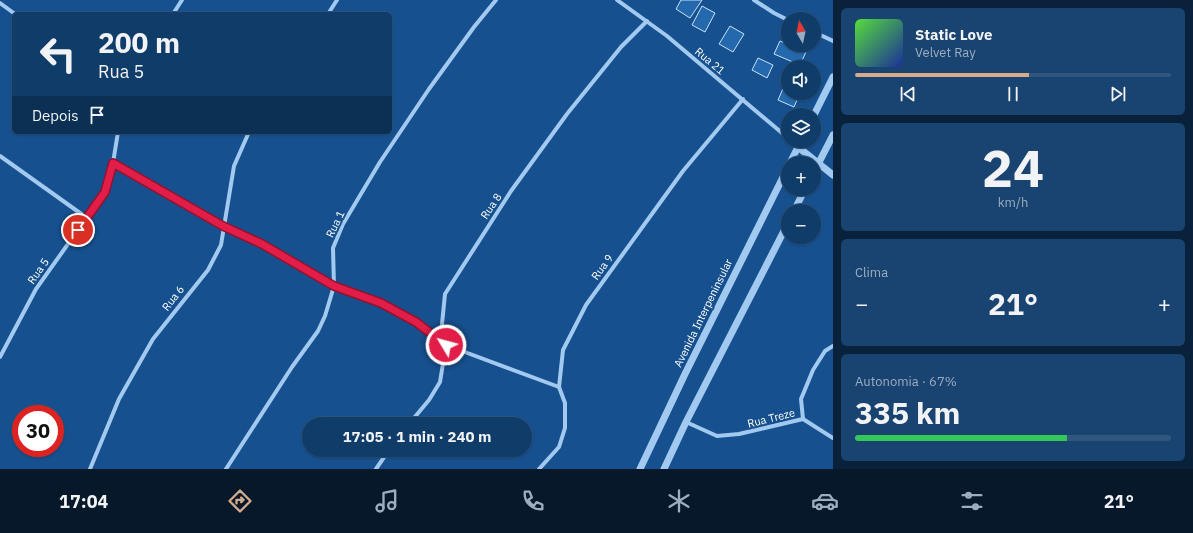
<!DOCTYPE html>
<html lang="pt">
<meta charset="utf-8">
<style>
:root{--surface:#103c6a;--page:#194370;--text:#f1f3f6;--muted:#9cadc1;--line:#30567e;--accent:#d6ab8b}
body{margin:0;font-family:"IBM Plex Sans",sans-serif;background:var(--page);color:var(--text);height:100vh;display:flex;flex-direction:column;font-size:15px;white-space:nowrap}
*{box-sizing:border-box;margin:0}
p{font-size:13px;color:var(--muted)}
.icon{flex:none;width:22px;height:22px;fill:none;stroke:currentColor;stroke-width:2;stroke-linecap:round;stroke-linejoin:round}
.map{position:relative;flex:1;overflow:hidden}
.sheet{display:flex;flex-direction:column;gap:8px;padding:8px;background:#09213a;width:360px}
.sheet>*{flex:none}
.top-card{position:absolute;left:12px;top:12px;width:380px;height:122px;border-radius:6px;box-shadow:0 1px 3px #0004,0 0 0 1px var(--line);background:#103c6a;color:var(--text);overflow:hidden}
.needle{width:26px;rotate:351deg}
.tools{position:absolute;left:781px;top:12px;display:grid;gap:8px}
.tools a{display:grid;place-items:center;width:40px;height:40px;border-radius:50%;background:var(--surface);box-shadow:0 1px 3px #0004,0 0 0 1px var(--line);font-size:20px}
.speed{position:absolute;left:12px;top:405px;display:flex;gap:8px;font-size:20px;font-weight:700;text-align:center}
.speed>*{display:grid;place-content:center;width:52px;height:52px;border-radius:50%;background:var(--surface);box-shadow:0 1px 3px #0004,0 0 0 1px var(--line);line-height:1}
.speed .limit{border:6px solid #d22;background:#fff;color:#111}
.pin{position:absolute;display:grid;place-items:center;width:34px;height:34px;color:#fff;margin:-17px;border:2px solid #fff;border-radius:50%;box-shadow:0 1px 4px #0007}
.me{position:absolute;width:44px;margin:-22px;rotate:307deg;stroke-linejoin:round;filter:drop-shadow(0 0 3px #0008)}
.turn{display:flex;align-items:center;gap:14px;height:84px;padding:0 20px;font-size:18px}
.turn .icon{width:52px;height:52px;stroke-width:2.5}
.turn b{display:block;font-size:28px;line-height:34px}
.then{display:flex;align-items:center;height:38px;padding:0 20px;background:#0003;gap:8px;font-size:15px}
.big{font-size:30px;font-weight:800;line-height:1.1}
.sheet .widget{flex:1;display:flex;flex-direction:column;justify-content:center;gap:6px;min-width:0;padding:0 14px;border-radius:6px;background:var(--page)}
.sheet .dial{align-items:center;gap:0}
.dial b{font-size:52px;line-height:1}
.song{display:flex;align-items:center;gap:12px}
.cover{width:48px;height:48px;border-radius:6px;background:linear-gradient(135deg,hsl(110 70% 55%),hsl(230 70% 35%))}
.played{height:4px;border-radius:2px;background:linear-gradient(90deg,var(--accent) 55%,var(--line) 55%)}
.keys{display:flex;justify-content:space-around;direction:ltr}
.heat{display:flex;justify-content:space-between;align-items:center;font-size:22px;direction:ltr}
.charge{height:6px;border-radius:3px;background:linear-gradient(90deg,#34c759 67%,var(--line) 0)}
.trip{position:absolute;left:302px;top:417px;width:230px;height:40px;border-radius:20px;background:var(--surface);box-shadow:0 1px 3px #0004,0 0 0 1px var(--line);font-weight:800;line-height:40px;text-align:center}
.dock{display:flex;height:64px;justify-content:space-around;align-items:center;background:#06182a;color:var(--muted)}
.dock .icon{width:28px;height:28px}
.dock .on{color:var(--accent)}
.dock b{font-size:18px;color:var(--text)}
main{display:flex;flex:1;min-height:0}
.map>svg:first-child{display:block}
.building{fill:#2468ad;stroke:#c8e2fb}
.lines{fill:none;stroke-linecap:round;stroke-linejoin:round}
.minor{stroke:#a2c9f0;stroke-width:4}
.tertiary{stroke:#a2c9f0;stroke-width:7}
.route-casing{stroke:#92132f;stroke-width:10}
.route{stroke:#e11d48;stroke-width:7}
.labels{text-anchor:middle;stroke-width:4;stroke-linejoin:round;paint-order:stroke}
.street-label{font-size:11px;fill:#fff;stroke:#16508e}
</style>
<main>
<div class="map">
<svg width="833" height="469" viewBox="0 0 833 469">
<rect width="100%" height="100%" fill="#16508e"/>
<!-- building -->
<g class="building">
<path d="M 681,0 L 702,0 L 690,18 L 676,9 Z"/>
<path d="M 702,6 L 715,13 L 705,32 L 692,25 Z"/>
<path d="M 730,26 L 744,34 L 733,52 L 719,44 Z"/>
<path d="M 780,41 L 806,52 L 800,65 L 774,54 Z"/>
<path d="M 758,58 L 773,65 L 767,78 L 752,70 Z"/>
<path d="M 788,77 L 788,93 L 800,93 L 794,107 L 778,100 Z"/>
</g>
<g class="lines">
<!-- minor -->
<g class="minor">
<path d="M 617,0 L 667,36 L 788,138"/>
<path d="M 754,0 L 774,13 L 788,20"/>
<path d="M 0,3 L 15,14"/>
<path d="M 173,14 L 182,0"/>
<path d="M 328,14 L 337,0"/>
<path d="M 814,32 L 833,41"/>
<path d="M 791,141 L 798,147"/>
<path d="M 0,156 L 87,218"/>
<path d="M 113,163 L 223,226 L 262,244 L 334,286 L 381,303 L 416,322 L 446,345 L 559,387"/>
<path d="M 0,357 L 36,289 L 105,192 L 113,163 L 118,132"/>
<path d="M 803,419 L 833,438"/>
<path d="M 686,422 L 717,436 L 739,434 L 803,419 L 801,399 L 806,387 L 813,370 L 825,351 L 833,346"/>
<path d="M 409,424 L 429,400 L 440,382 L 446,345 L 442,324 L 445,294 L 511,191 L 567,114 L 621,47 L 647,21"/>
<path d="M 90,469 L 119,399 L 153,339 L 208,270 L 221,245 L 234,166 L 249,132"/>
<path d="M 226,469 L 292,367 L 318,331 L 325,316 L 334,286 L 333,248 L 343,224 L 380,162 L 429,89 L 474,27 L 496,0"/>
<path d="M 376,469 L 389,450"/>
<path d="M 539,469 L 559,447 L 565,428 L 565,403 L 559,387 L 563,350 L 586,305 L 683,171 L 743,99"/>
</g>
<!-- tertiary -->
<g class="tertiary">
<path d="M 814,115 L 833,77"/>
<path d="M 798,147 L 833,175"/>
<path d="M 790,163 L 801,141"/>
<path d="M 814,172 L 833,135"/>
<path d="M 794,211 L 805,189"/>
<path d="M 640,469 L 685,374 L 788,167"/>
<path d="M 664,469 L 686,422 L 788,223"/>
</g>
</g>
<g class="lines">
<defs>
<path id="route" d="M 78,230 L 105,192 L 113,163 L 223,226 L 262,244 L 334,286 L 381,303 L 416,322 L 446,345"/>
</defs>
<!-- route casing -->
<use href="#route" class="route-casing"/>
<!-- route -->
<use href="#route" class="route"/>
</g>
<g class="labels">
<!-- street labels -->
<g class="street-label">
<text transform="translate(710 61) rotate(40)" y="4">Rua 21</text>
<text transform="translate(491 206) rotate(-56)" y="4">Rua 8</text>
<text transform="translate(335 224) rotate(-64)" y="4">Rua 1</text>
<text transform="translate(602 267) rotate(-54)" y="4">Rua 9</text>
<text transform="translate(38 271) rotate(-55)" y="4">Rua 5</text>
<text transform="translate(173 298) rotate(-52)" y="4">Rua 6</text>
<text transform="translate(703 313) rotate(-64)" y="4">Avenida Interpeninsular</text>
<text transform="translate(771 418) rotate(-14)" y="4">Rua Treze</text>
</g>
</g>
</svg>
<div class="tools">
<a><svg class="needle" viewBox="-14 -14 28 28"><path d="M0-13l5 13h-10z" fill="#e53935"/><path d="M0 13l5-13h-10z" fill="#9cadc1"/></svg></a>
<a><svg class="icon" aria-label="sound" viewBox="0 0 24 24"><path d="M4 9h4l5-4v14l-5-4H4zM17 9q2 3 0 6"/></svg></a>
<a><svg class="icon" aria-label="layers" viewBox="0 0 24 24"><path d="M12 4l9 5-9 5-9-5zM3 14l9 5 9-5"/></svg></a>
<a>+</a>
<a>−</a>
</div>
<div class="speed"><div class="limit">30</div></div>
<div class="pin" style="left:78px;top:230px;background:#d93025"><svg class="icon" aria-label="arrive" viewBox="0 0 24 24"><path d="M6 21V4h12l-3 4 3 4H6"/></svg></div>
<svg class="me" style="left:446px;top:345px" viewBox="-20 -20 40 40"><circle r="17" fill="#e11d48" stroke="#fff" stroke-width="3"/><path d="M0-11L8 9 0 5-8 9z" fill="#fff"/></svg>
<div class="trip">17:05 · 1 min · 240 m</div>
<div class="top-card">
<div class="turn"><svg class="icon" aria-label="left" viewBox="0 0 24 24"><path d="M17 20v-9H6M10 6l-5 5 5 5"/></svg><div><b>200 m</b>Rua 5</div></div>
<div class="then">Depois<svg class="icon" aria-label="arrive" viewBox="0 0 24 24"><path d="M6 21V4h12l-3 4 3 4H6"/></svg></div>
</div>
</div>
<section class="sheet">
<div class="widget">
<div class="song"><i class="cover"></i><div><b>Static Love</b><p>Velvet Ray</p></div></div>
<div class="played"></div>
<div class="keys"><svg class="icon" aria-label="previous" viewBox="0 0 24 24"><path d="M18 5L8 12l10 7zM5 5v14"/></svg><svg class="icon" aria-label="pause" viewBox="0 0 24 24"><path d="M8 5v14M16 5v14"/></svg><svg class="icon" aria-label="next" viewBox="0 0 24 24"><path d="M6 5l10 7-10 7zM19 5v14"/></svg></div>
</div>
<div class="widget dial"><b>24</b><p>km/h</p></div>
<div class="widget"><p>Clima</p>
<div class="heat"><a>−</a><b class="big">21°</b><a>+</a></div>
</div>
<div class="widget"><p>Autonomia · 67%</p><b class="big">335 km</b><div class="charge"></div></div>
</section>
</main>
<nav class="dock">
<b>17:04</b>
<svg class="icon on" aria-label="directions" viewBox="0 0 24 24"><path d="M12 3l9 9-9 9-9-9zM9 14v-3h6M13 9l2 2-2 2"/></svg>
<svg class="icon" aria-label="music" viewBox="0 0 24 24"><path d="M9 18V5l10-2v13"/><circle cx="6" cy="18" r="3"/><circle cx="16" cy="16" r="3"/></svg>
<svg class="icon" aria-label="phone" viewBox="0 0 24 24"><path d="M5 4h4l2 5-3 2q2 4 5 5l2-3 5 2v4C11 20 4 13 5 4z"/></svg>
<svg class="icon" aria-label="climate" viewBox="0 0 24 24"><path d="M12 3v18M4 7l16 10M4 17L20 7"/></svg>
<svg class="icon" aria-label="car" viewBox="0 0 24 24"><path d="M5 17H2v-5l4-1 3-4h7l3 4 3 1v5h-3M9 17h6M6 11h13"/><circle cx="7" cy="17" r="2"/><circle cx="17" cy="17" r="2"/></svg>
<svg class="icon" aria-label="filters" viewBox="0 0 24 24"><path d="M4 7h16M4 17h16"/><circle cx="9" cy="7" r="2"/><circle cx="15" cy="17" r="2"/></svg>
<b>21°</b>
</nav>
